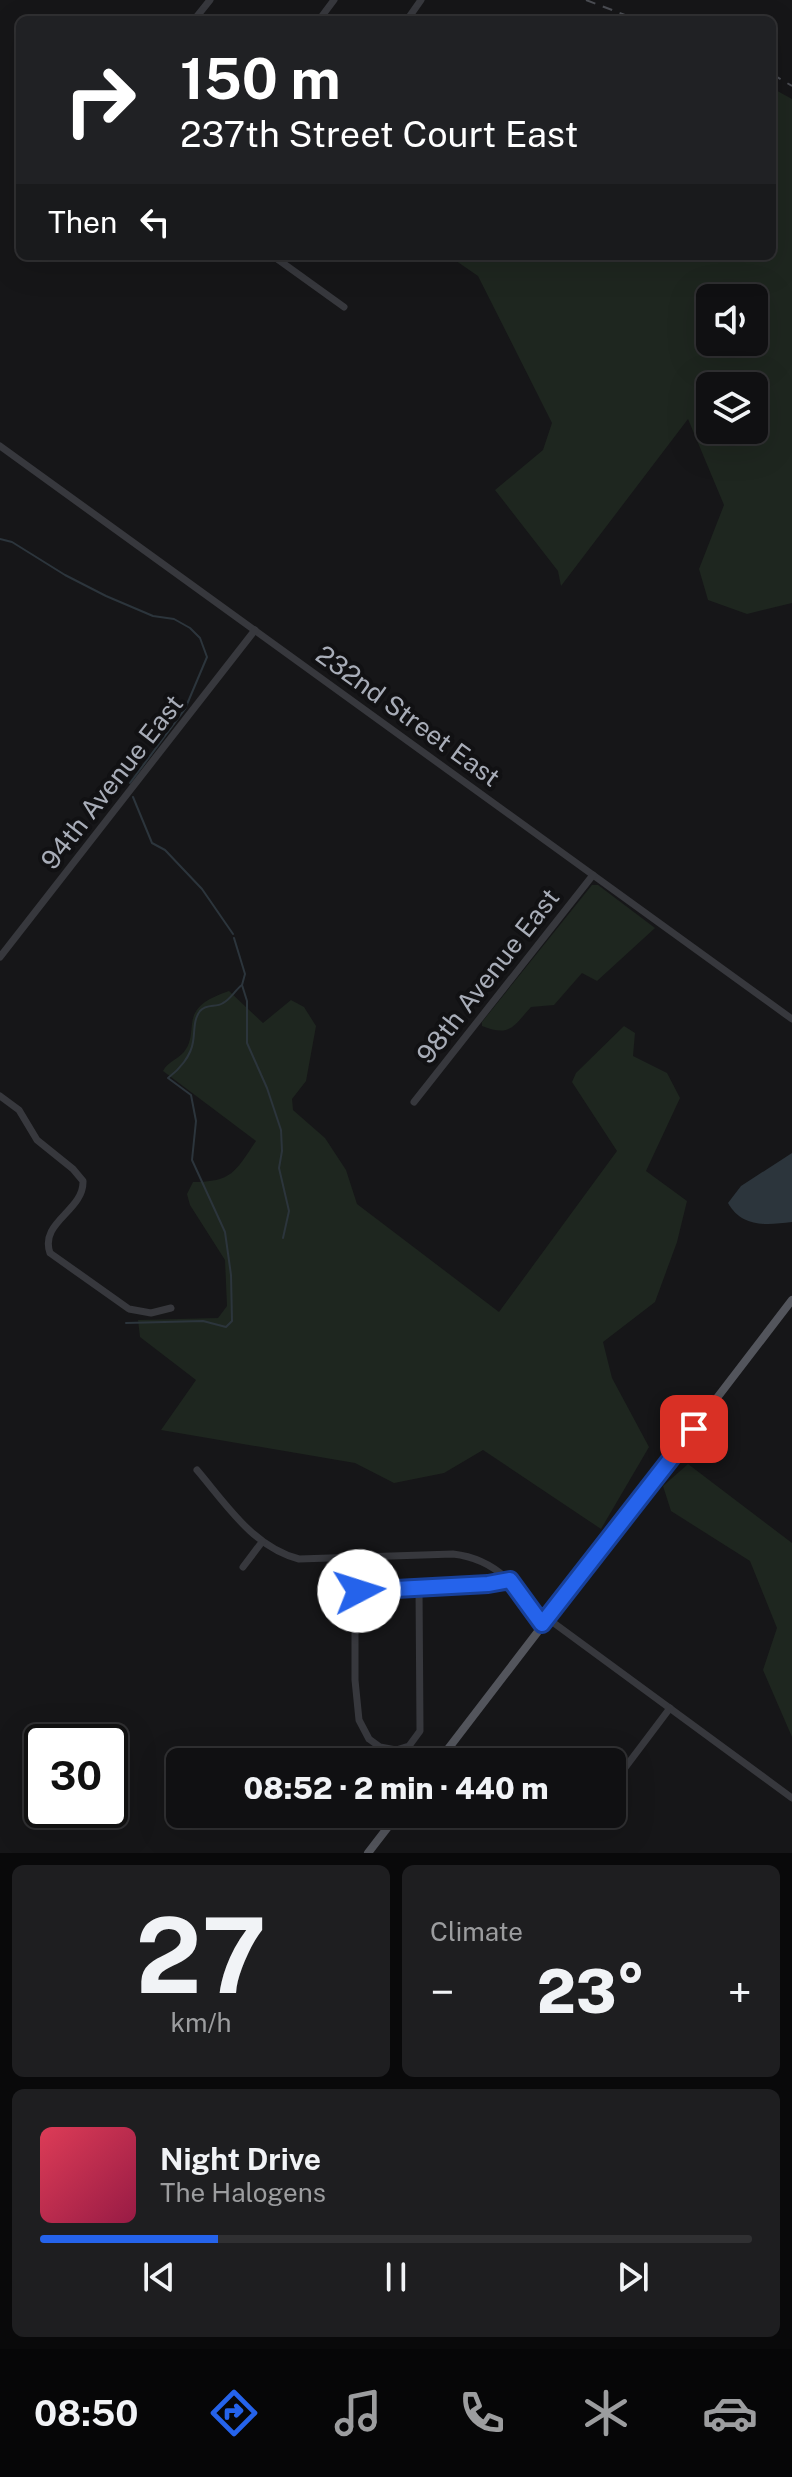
<!DOCTYPE html>
<meta charset="utf-8">
<style>
:root{--surface:#101012;--page:#1e1e20;--text:#f1f3f6;--muted:#9c9d9f;--line:#303032;--accent:#2563eb}
body{margin:0;font-family:"Public Sans",sans-serif;background:var(--page);color:var(--text);height:100vh;display:flex;flex-direction:column;font-size:30px;white-space:nowrap}
*{box-sizing:border-box;margin:0}
p{font-size:26px;color:var(--muted)}
.icon{flex:none;width:44px;height:44px;fill:none;stroke:currentColor;stroke-width:2;stroke-linecap:round;stroke-linejoin:round}
.map{position:relative;height:1853px;overflow:hidden}
.side{display:flex;flex-direction:column;gap:12px;padding:12px;background:#09090a;flex:1}
.side>*{flex:none}
.banner{position:absolute;left:16px;top:16px;width:760px;height:244px;border-radius:12px;box-shadow:0 8px 32px #0002,0 0 0 2px var(--line);background:#202124;color:#fff;overflow:hidden}
.controls{position:absolute;left:696px;top:284px;display:grid;gap:16px}
.controls a{display:grid;place-items:center;width:72px;height:72px;border-radius:12px;background:var(--surface);box-shadow:0 8px 32px #0002,0 0 0 2px var(--line);font-size:40px}
.speed{position:absolute;left:24px;top:1724px;display:flex;gap:16px;font-size:40px;font-weight:700;text-align:center}
.speed>*{display:grid;place-content:center;width:104px;height:104px;border-radius:50%;background:var(--surface);box-shadow:0 8px 32px #0002,0 0 0 2px var(--line);line-height:1}
.speed .limit{border:4px solid #111;border-radius:12px;background:#fff;color:#111}
.pin{position:absolute;display:grid;place-items:center;width:68px;height:68px;color:#fff;margin:-34px;border-radius:16px;box-shadow:0 4px 12px #0006}
.me{position:absolute;width:88px;margin:-44px;rotate:85deg;stroke-linejoin:round;filter:drop-shadow(0 0 6px #0008)}
.turn{display:flex;align-items:center;gap:28px;height:168px;padding:0 32px;font-size:36px}
.turn .icon{width:104px;height:104px;stroke-width:2.5}
.turn b{display:block;font-size:56px;line-height:68px}
.then{display:flex;align-items:center;height:76px;padding:0 32px;background:#0003;gap:16px;font-size:30px}
.big{font-size:60px;font-weight:800;line-height:1.1}
.side .widget{flex:1;display:flex;flex-direction:column;justify-content:center;gap:12px;min-width:0;padding:0 28px;border-radius:12px;background:var(--page)}
.side .dial{align-items:center;gap:0}
.dial b{font-size:104px;line-height:1}
.song{display:flex;align-items:center;gap:24px}
.cover{width:96px;height:96px;border-radius:12px;background:linear-gradient(135deg,hsl(350 70% 55%),hsl(340 70% 35%))}
.played{height:8px;border-radius:4px;background:linear-gradient(90deg,var(--accent) 25%,var(--line) 25%)}
.keys{display:flex;justify-content:space-around;direction:ltr}
.heat{display:flex;justify-content:space-between;align-items:center;font-size:44px;direction:ltr}
.side .tiles{flex:1;display:grid;gap:12px;grid-template-columns:1fr 1fr}
.widget:last-child{grid-column:span 2}
.trip{position:absolute;left:166px;top:1748px;width:460px;height:80px;border-radius:12px;background:var(--surface);box-shadow:0 8px 32px #0002,0 0 0 2px var(--line);font-weight:800;line-height:80px;text-align:center}
.tab-bar{display:flex;height:128px;justify-content:space-around;align-items:center;background:#060607;color:var(--muted)}
.tab-bar .icon{width:56px;height:56px}
.tab-bar .on{color:var(--accent)}
.tab-bar b{font-size:36px;color:var(--text)}
.map>svg:first-child{display:block}
.green{fill:#1e261f;fill-rule:evenodd}
.water{fill:#2c353c}
.lines{fill:none;stroke-linecap:round;stroke-linejoin:round}
.stream{stroke:#2c353c;stroke-width:2}
.minor{stroke:#37383d;stroke-width:7}
.major{stroke:#53555c;stroke-width:8}
.rail{stroke:#4a4c52;stroke-width:2;stroke-dasharray:10 8;stroke-linecap:butt}
.route-casing{stroke:#184099;stroke-width:20}
.route{stroke:#2563eb;stroke-width:14}
.labels{text-anchor:middle;stroke-width:8;stroke-linejoin:round;paint-order:stroke}
.street-label{font-size:26px;fill:#a8adb8;stroke:#111113}
</style>
<div class="map">
<svg width="792" height="1853" viewBox="0 0 792 1853">
<rect width="100%" height="100%" fill="#161618"/>
<!-- green -->
<g class="green">
<path d="M 772,88 L 792,99 L 792,603 L 747,614 L 708,600 L 699,569 L 724,505 L 688,419 L 561,586 L 558,571 L 495,490 L 543,450 L 552,423 L 478,276 L 449,256 L 772,256 ZM 710,298 L 754,298 L 754,342 L 710,342 ZM 754,386 L 754,430 L 710,430 L 710,386 Z"/>
<path d="M 592,885 L 598,885 L 655,928 L 597,981 L 582,973 L 554,1005 L 531,1007 C 513,1027 510,1037 482,1026 L 482,1022 Z"/>
<path d="M 229,991 L 263,1023 L 291,1000 L 304,1007 L 316,1026 L 306,1081 L 292,1099 L 293,1110 L 325,1138 L 346,1170 L 357,1204 L 499,1312 L 617,1151 L 572,1082 L 576,1073 L 624,1026 L 635,1033 L 633,1056 L 667,1073 L 680,1098 L 646,1171 L 687,1201 L 677,1242 L 655,1302 L 603,1342 L 612,1378 L 649,1447 L 601,1529 L 483,1450 L 444,1473 L 394,1483 L 355,1463 L 161,1430 L 196,1380 L 140,1337 L 138,1320 L 218,1318 L 227,1306 L 225,1260 L 190,1205 L 187,1194 L 193,1182 C 232,1182 235,1172 256,1141 L 163,1071 C 168,1061 180,1059 186,1049 C 191,1042 191,1032 192,1024 C 194,1003 213,997 229,991 Z"/>
<path d="M 688,1464 L 792,1543 L 792,1737 L 763,1670 L 777,1628 L 750,1561 L 671,1511 L 663,1486 Z"/>
</g>
<!-- water -->
<path class="water" d="M 792,1153 L 792,1222 C 767,1225 742,1228 728,1203 L 741,1186 Z"/>
<g class="lines">
<!-- stream -->
<g class="stream">
<path d="M 0,539 L 12,542 L 65,575 L 106,596 L 153,616 L 174,619 L 190,628 L 200,638 L 207,657 L 185,709 L 130,783"/>
<path d="M 133,797 L 152,843 L 165,850 L 202,889 L 233,934"/>
<path d="M 234,938 L 245,974 L 242,985 L 247,1001 L 247,1043 L 267,1088 L 281,1130 L 282,1151 L 279,1168 L 289,1211 L 283,1238"/>
<path d="M 126,1323 L 203,1321 L 226,1327 L 232,1321 L 231,1275 L 225,1232 L 192,1160 L 196,1121 L 191,1095 L 168,1078 C 179,1070 191,1056 193,1042 C 195,1032 193,1020 200,1011 C 207,1003 216,1008 223,1003 C 231,999 235,990 242,985"/>
</g>
<!-- minor -->
<g class="minor">
<path d="M 194,20 L 210,0"/>
<path d="M 319,20 L 334,0"/>
<path d="M 407,20 L 421,0"/>
<path d="M 273,256 L 344,307"/>
<path d="M 0,446 L 792,1019"/>
<path d="M 0,957 L 255,630"/>
<path d="M 0,1096 L 19,1110 L 37,1140 L 73,1169 L 83,1181 C 84,1211 39,1222 50,1253 L 129,1309 L 151,1313 L 171,1308"/>
<path d="M 414,1102 L 593,875"/>
<path d="M 197,1470 C 226,1504 253,1547 299,1559 L 453,1554 C 498,1559 519,1589 542,1624"/>
<path d="M 243,1567 L 262,1542"/>
<path d="M 419,1587 L 420,1731 L 409,1746 L 396,1750 L 380,1747 L 369,1739 L 359,1720 L 355,1680 L 355,1593 L 378,1588 L 488,1584 L 510,1580"/>
<path d="M 547,1618 L 792,1798"/>
<path d="M 612,1785 L 670,1708"/>
<path d="M 590,1816 L 591,1814"/>
</g>
<!-- major -->
<g class="major">
<path d="M 438,1762 L 792,1300"/>
<path d="M 368,1853 L 398,1814"/>
</g>
<!-- rail -->
<g class="rail">
<path d="M 586,0 L 638,20"/>
<path d="M 772,74 L 792,86"/>
</g>
</g>
<g class="lines">
<defs>
<path id="route" d="M 359,1591 L 488,1584 L 510,1580 L 542,1624 L 694,1429"/>
</defs>
<!-- route casing -->
<use href="#route" class="route-casing"/>
<!-- route -->
<use href="#route" class="route"/>
</g>
<g class="labels">
<!-- street labels -->
<g class="street-label">
<text transform="translate(408 716) rotate(36)" y="9">232nd Street East</text>
<text transform="translate(112 782) rotate(-52)" y="9">94th Avenue East</text>
<text transform="translate(488 976) rotate(-52)" y="9">98th Avenue East</text>
</g>
</g>
</svg>
<div class="controls">
<a><svg class="icon" aria-label="sound" viewBox="0 0 24 24"><path d="M4 9h4l5-4v14l-5-4H4zM17 9q2 3 0 6"/></svg></a>
<a><svg class="icon" aria-label="layers" viewBox="0 0 24 24"><path d="M12 4l9 5-9 5-9-5zM3 14l9 5 9-5"/></svg></a>
</div>
<div class="speed"><div class="limit">30</div></div>
<div class="pin" style="left:694px;top:1429px;background:#d93025"><svg class="icon" aria-label="arrive" viewBox="0 0 24 24"><path d="M6 21V4h12l-3 4 3 4H6"/></svg></div>
<svg class="me" style="left:359px;top:1591px" viewBox="-20 -20 40 40"><circle r="19" fill="#fff"/><path d="M0-13L10 11 0 6-10 11z" fill="#2563eb"/></svg>
<div class="trip">08:52 · 2 min · 440 m</div>
<div class="banner">
<div class="turn"><svg class="icon" aria-label="right" viewBox="0 0 24 24"><path d="M7 20v-9h11M14 6l5 5-5 5"/></svg><div><b>150 m</b>237th Street Court East</div></div>
<div class="then">Then<svg class="icon" aria-label="left" viewBox="0 0 24 24"><path d="M17 20v-9H6M10 6l-5 5 5 5"/></svg></div>
</div>
</div>
<section class="side">
<div class="tiles">
<div class="widget dial"><b>27</b><p>km/h</p></div>
<div class="widget"><p>Climate</p>
<div class="heat"><a>−</a><b class="big">23°</b><a>+</a></div>
</div>
<div class="widget">
<div class="song"><i class="cover"></i><div><b>Night Drive</b><p>The Halogens</p></div></div>
<div class="played"></div>
<div class="keys"><svg class="icon" aria-label="previous" viewBox="0 0 24 24"><path d="M18 5L8 12l10 7zM5 5v14"/></svg><svg class="icon" aria-label="pause" viewBox="0 0 24 24"><path d="M8 5v14M16 5v14"/></svg><svg class="icon" aria-label="next" viewBox="0 0 24 24"><path d="M6 5l10 7-10 7zM19 5v14"/></svg></div>
</div>
</div>
</section>
<nav class="tab-bar">
<b>08:50</b>
<svg class="icon on" aria-label="directions" viewBox="0 0 24 24"><path d="M12 3l9 9-9 9-9-9zM9 14v-3h6M13 9l2 2-2 2"/></svg>
<svg class="icon" aria-label="music" viewBox="0 0 24 24"><path d="M9 18V5l10-2v13"/><circle cx="6" cy="18" r="3"/><circle cx="16" cy="16" r="3"/></svg>
<svg class="icon" aria-label="phone" viewBox="0 0 24 24"><path d="M5 4h4l2 5-3 2q2 4 5 5l2-3 5 2v4C11 20 4 13 5 4z"/></svg>
<svg class="icon" aria-label="climate" viewBox="0 0 24 24"><path d="M12 3v18M4 7l16 10M4 17L20 7"/></svg>
<svg class="icon" aria-label="car" viewBox="0 0 24 24"><path d="M5 17H2v-5l4-1 3-4h7l3 4 3 1v5h-3M9 17h6M6 11h13"/><circle cx="7" cy="17" r="2"/><circle cx="17" cy="17" r="2"/></svg>
</nav>
